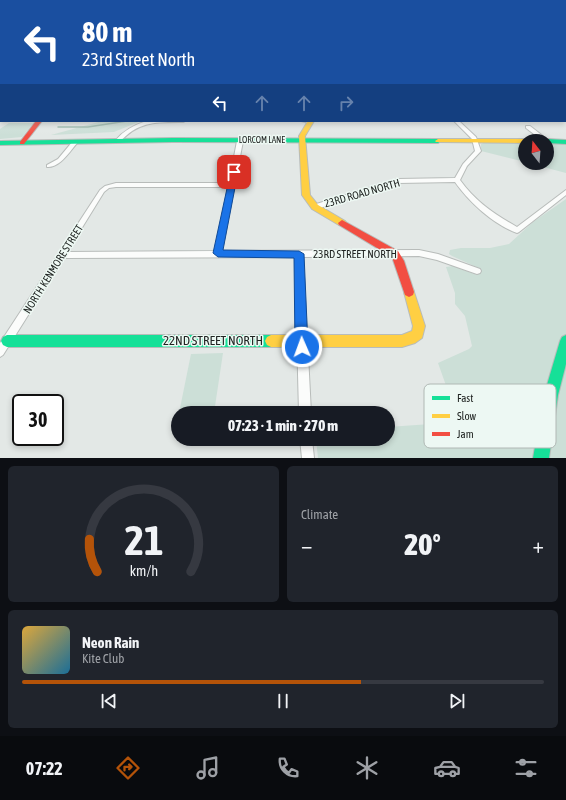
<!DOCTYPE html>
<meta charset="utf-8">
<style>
:root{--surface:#171b24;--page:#20242c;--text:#f1f3f6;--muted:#9ea1a6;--line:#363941;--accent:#b45309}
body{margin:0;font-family:"Asap Condensed",sans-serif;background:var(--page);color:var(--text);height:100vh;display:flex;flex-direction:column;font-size:15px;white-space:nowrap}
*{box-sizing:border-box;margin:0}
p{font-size:13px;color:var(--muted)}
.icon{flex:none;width:22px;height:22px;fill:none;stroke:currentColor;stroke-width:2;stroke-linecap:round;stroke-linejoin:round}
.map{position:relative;height:458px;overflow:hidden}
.panel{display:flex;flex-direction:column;gap:8px;padding:8px;background:#0d0f14;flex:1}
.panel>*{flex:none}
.hud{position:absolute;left:0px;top:0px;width:566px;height:122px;box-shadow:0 2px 6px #0003;background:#1a4fa0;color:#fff;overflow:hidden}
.needle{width:26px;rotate:343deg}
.tools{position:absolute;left:518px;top:134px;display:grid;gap:8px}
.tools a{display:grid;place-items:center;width:36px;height:36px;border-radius:50%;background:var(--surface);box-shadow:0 2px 6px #0003;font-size:20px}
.speed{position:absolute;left:12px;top:394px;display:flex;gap:8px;font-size:20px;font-weight:700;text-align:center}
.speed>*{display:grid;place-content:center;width:52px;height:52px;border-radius:50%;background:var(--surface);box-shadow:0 2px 6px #0003;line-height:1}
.speed .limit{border:2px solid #111;border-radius:6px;background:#fff;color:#111}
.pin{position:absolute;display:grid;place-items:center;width:34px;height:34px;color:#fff;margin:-17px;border-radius:8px;box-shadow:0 2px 6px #0006}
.me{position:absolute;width:44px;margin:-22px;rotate:358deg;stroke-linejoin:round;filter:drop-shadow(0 0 3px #0008)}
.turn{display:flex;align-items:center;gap:14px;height:84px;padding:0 16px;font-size:18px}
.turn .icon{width:52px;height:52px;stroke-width:2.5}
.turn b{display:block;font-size:28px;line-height:34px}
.lanes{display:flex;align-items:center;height:38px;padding:0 16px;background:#0003;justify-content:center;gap:20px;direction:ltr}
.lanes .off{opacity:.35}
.big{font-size:30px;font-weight:800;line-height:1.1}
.panel .widget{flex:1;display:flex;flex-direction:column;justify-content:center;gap:6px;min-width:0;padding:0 14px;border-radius:6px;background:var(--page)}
.panel .dial{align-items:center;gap:0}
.dial svg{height:104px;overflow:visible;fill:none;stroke:var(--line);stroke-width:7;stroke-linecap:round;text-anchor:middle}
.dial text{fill:var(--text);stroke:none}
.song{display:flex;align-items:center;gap:12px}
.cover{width:48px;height:48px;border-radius:6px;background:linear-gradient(135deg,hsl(40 70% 55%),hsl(200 70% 35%))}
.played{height:4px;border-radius:2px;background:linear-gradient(90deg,var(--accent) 65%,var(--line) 65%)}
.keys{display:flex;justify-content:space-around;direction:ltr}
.heat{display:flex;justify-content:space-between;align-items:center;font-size:22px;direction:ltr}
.panel .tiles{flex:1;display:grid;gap:8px;grid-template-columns:1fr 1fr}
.widget:last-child{grid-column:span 2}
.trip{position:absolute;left:171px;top:406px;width:224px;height:40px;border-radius:20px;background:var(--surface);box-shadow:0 2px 6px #0003;font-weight:800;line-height:40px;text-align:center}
.tabs{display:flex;height:64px;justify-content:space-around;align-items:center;background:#090b0e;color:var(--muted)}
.tabs .icon{width:28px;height:28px}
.tabs .current{color:var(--accent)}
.tabs b{font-size:18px;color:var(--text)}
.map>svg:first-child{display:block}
.green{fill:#ccdfd7}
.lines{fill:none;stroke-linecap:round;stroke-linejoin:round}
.stream{stroke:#9dbbaf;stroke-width:1.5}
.street-casing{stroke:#b8bcba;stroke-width:2}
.fast-casing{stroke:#b8bcba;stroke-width:2}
.slow-casing{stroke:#b8bcba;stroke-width:2}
.jam-casing{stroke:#b8bcba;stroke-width:2}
.street{fill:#fbfcfb;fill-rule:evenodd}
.fast{fill:#16e098;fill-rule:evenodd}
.slow{fill:#ffcf43;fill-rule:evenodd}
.jam{fill:#f24e42;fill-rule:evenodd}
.route{fill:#1a73e8;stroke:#114b97}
.labels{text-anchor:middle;stroke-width:3;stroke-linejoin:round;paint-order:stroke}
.far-street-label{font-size:9px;fill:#202422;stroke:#edf8f3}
.street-label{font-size:11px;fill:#202422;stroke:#edf8f3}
.near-street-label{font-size:13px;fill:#202422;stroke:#edf8f3}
.key{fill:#edf8f3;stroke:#b0b8b4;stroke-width:1}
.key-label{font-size:11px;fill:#202422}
</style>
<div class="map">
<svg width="566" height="458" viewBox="0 0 566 458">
<rect width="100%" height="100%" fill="#e3e8e6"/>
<!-- green -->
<g class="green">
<path d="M 102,121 L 141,121 L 114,132 L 51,135 Z"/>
<path d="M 9,123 L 33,123 L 22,137 L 0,139 L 0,129 Z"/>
<path d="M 484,143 L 525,143 L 525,162 L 481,151 L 481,144 Z"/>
<path d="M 547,143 L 566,143 L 566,173 L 528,163 L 547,163 Z"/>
<path d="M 566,199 L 566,458 L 318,458 L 316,439 L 388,439 L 388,427 L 459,422 L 438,363 L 469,349 L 472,346 L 465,316 L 455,304 L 455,293 L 446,267 L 453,266 L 477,275 L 481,269 L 452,256 L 449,254 L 450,250 L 461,248 L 490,248 L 509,244 L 533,222 Z"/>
<path d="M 223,353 L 214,413 L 179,413 L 191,354 Z"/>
</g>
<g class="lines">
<!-- stream -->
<path class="stream" d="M 58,127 L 88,127 L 127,121"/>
<defs>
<g id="street">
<rect x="565" y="86" width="1" height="2"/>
<path d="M 147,121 L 185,121 L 183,122 C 157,122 138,121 120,142 L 115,141 C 124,130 134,125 147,121 Z"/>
<path d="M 301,121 L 312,121 L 312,122 L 310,123 Z"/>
<path d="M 454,121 L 459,121 L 476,137 L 481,151 L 467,166 L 460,180 C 475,201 494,214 517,227 L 566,190 L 566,195 L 519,232 L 517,233 C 493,224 469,202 455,182 L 398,183 L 317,209 L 313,209 L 312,207 L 313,205 L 398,179 L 455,178 L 463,164 L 475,151 L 472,139 Z"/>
<path d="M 526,126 L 530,126 L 548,140 L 548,142 L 547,141 L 543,141 L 526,128 Z"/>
<path d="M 240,139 L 243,141 L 222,251 L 419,250 L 438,254 L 480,269 L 481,271 L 480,273 L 477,274 L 437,260 L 419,256 L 303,257 L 311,413 L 299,413 L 295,257 L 64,258 L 3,355 L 0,357 L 0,343 L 100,190 L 105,186 L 116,183 L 229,183 L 237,141 ZM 116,187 L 228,187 L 215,251 L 67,252 L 104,192 L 109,188 Z"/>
<path d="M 75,140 L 78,142 C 70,151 60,168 47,167 L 47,165 L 58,159 L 73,141 Z"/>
<path d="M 300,439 L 312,439 L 314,458 L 302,458 Z"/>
</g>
<g id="fast">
<rect x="0" y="90" width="1" height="4"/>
<path d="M 173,138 L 438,139 L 441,141 L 438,143 L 173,142 L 0,145 L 0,141 Z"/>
<path d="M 547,139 L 566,140 L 566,144 L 547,143 L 547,141 L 544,141 Z"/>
<path d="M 7,335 L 271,335 L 275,337 L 277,341 L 275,345 L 271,347 L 7,347 L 3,345 L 1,341 L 3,337 Z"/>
<path d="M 566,335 L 566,364 L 558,395 L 549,458 L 533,458 L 544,395 L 560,341 L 562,337 Z"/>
</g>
<g id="slow">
<path d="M 308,121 L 314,121 L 305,136 L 310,195 L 318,205 L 345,221 L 346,223 L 345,225 L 339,225 L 312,209 L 302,195 L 299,136 Z"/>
<path d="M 438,139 L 525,139 L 528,141 L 525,141 L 525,143 L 436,142 L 435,141 Z"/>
<path d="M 409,287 L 413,289 L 414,292 L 425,326 L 422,338 L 415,343 L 402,347 L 271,347 L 267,345 L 265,341 L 267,337 L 271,335 L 402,335 L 412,331 L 413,326 L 404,292 L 405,289 Z"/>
</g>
<g id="jam">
<path d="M 36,121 L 42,121 L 24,144 L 20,144 L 20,142 Z"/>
<path d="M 342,220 L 398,251 L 404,261 L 414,292 L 413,295 L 409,297 L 405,295 L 392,257 L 339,225 L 338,223 Z"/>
</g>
</defs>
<!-- street casing -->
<use href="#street" class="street-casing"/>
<!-- fast casing -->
<use href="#fast" class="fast-casing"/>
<!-- slow casing -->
<use href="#slow" class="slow-casing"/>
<!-- jam casing -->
<use href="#jam" class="jam-casing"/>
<!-- street -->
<use href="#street" class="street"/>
<!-- fast -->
<use href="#fast" class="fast"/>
<!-- slow -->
<use href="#slow" class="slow"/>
<!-- jam -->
<use href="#jam" class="jam"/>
</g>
<!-- sky -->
<linearGradient id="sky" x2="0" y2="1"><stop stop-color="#8ab7d1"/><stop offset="0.53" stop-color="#f2f5f4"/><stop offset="1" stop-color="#f2f5f4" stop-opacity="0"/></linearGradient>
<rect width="566" height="135" fill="url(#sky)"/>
<!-- route -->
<path class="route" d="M 231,170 L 238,172 L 223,250 L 299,251 L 304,254 L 308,347 L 306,351 L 302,353 L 297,351 L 295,347 L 294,258 L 218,257 L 213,253 Z"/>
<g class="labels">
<!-- far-street labels -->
<g class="far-street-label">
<text x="262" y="143">LORCOM LANE</text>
</g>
<!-- street labels -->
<g class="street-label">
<text transform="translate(362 193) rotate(-16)" y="4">23RD ROAD NORTH</text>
<text x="355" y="258">23RD STREET NORTH</text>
<text transform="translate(53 269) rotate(-58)" y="4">NORTH KENMORE STREET</text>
</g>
<!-- near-street labels -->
<g class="near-street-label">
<text x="213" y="345">22ND STREET NORTH</text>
</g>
</g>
<!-- legend -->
<rect x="424" y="384" width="132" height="64" rx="6" class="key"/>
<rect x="432" y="396" width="18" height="4" fill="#16e098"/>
<rect x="432" y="414" width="18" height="4" fill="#ffcf43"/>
<rect x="432" y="432" width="18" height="4" fill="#f24e42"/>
<g class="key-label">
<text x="457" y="402">Fast</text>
<text x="457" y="420">Slow</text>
<text x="457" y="438">Jam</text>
</g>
</svg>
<div class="tools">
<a><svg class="needle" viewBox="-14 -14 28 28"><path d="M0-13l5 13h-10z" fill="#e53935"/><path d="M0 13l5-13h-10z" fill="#9ea1a6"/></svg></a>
</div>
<div class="speed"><div class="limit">30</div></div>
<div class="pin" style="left:234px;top:172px;background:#d93025"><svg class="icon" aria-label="arrive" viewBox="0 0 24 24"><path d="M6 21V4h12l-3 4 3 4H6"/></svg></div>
<svg class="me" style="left:302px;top:347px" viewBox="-20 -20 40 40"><circle r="17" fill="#1a73e8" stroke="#fff" stroke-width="3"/><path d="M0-11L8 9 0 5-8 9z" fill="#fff"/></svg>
<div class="trip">07:23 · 1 min · 270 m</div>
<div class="hud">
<div class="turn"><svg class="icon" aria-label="left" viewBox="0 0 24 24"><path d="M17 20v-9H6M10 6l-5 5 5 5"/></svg><div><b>80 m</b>23rd Street North</div></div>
<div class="lanes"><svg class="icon" aria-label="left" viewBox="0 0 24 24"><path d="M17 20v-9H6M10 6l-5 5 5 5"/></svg><svg class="icon off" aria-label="ahead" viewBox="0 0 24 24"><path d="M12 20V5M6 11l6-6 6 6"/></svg><svg class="icon off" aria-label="ahead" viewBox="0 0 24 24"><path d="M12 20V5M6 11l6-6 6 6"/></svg><svg class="icon off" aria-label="right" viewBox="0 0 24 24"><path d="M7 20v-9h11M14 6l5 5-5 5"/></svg></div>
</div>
</div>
<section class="panel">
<div class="tiles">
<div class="widget dial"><svg viewBox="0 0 100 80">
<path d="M14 69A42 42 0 1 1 86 69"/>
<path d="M14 69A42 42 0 0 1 8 44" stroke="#b45309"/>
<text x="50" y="56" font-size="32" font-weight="700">21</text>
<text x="50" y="72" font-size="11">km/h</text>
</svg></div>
<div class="widget"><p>Climate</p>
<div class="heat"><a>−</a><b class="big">20°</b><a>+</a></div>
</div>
<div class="widget">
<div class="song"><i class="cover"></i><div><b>Neon Rain</b><p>Kite Club</p></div></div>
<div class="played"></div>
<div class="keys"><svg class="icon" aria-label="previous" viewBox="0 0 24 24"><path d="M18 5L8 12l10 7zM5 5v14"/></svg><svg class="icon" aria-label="pause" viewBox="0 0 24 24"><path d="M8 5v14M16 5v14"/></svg><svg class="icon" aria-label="next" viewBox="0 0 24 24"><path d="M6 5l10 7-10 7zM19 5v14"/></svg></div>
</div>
</div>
</section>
<nav class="tabs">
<b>07:22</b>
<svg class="icon current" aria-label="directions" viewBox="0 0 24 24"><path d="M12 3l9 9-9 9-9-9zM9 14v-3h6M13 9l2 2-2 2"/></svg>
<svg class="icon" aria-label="music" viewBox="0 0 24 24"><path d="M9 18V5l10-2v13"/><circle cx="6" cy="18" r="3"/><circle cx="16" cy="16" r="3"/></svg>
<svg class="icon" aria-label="phone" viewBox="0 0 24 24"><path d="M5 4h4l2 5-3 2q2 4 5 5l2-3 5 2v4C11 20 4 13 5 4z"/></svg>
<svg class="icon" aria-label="climate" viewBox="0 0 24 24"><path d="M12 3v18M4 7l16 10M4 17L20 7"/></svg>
<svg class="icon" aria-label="car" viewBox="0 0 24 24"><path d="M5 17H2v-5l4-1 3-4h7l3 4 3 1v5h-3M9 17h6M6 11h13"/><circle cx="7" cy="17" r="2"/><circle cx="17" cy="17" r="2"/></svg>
<svg class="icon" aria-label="filters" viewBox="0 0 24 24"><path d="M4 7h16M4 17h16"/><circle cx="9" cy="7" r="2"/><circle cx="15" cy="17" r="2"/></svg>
</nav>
